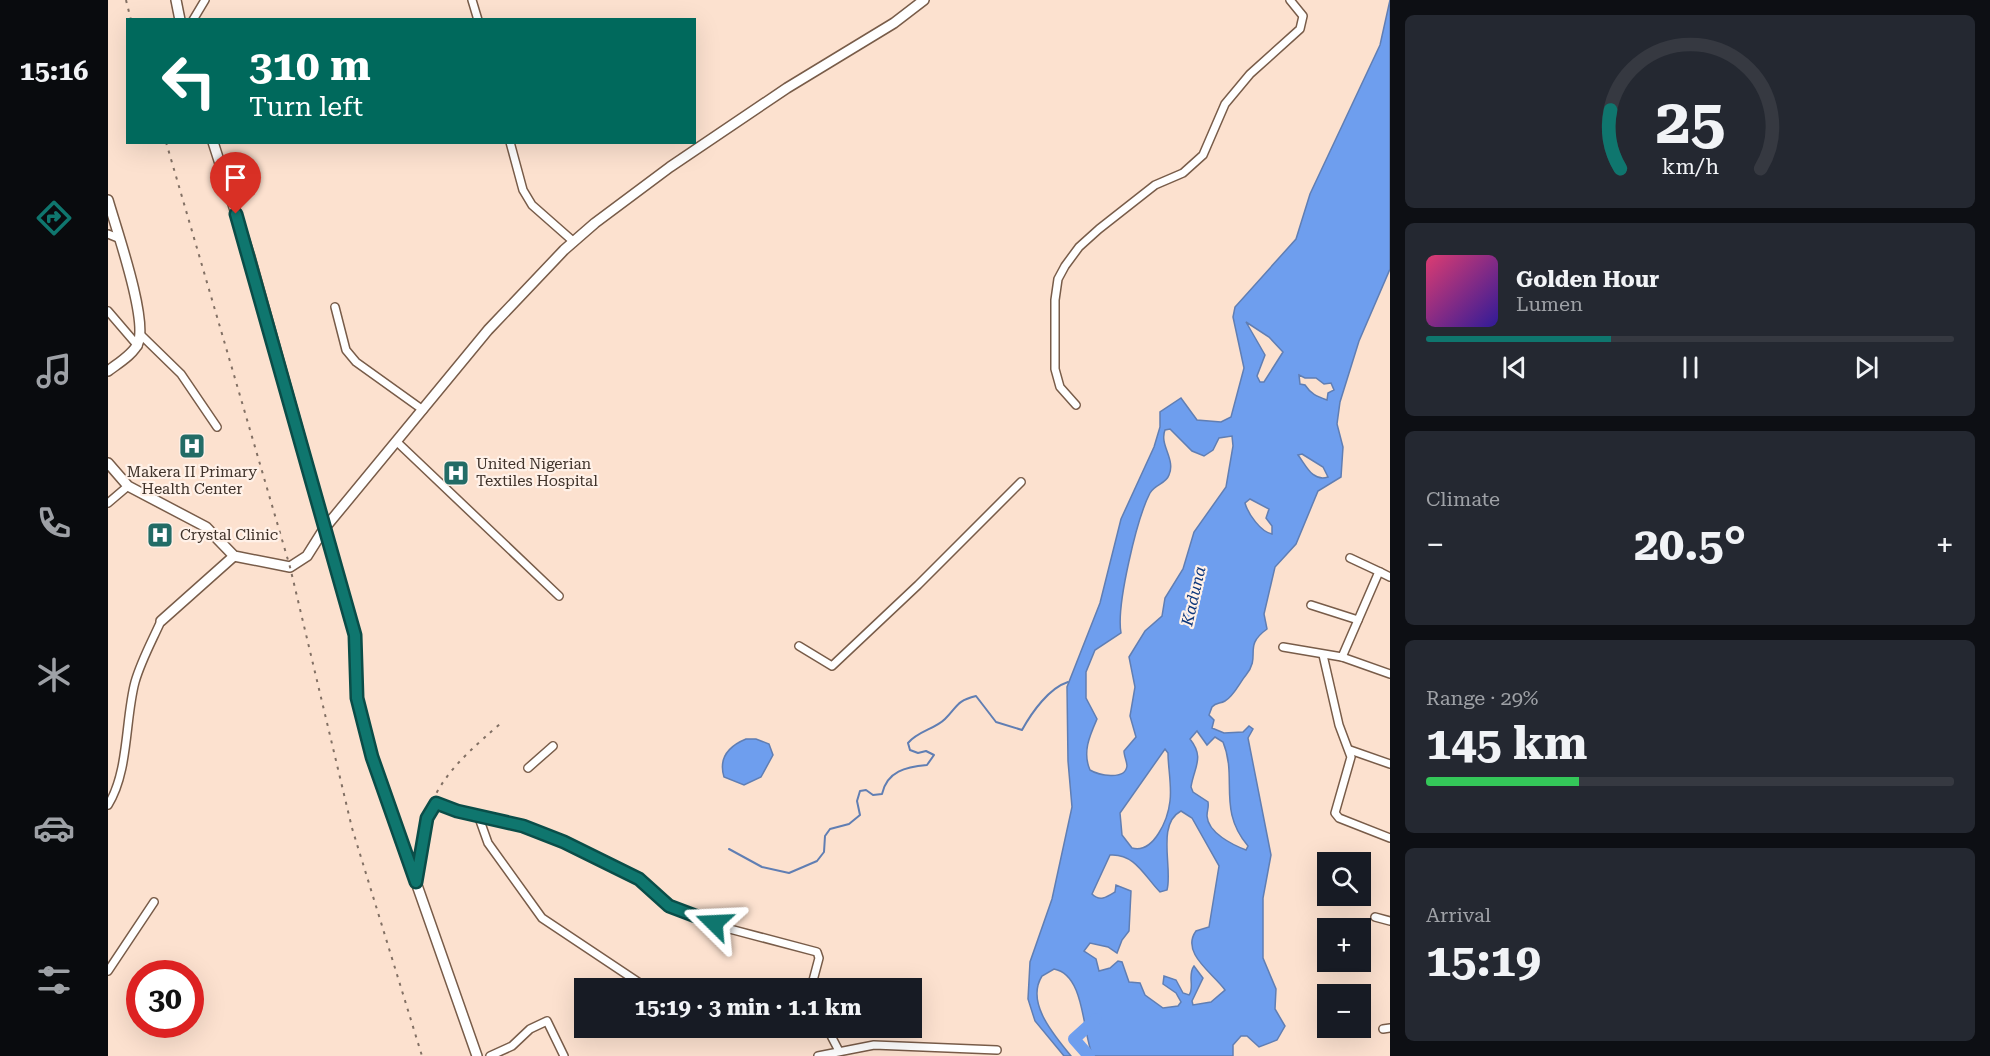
<!DOCTYPE html>
<meta charset="utf-8">
<style>
:root{--surface:#171b24;--page:#242831;--text:#f1f3f6;--muted:#9ea1a6;--line:#363941;--accent:#0f766e}
body{margin:0;font-family:"Roboto Serif",serif;background:var(--page);color:var(--text);height:100vh;display:flex;flex-direction:column;font-size:22px;white-space:nowrap}
*{box-sizing:border-box;margin:0}
p{font-size:20px;color:var(--muted)}
.icon{flex:none;width:33px;height:33px;fill:none;stroke:currentColor;stroke-width:2;stroke-linecap:round;stroke-linejoin:round}
.map{position:relative;flex:1;overflow:hidden}
.details{display:flex;flex-direction:column;gap:15px;padding:15px;background:#0d0f14;width:600px}
.details>*{flex:none}
.hud{position:absolute;left:18px;top:18px;width:570px;height:126px;border-radius:0px;box-shadow:0 6px 24px #0002;background:#00695c;color:#fff;overflow:hidden}
.buttons{position:absolute;left:1209px;top:852px;display:grid;gap:12px}
.buttons a{display:grid;place-items:center;width:54px;height:54px;border-radius:0px;background:var(--surface);box-shadow:0 6px 24px #0002;font-size:30px}
.speed{position:absolute;left:18px;top:960px;display:flex;gap:12px;font-size:30px;font-weight:700;text-align:center}
.speed>*{display:grid;place-content:center;width:78px;height:78px;border-radius:50%;background:var(--surface);box-shadow:0 6px 24px #0002;line-height:1}
.speed .limit{border:9px solid #d22;background:#fff;color:#111}
.pin{position:absolute;display:grid;place-items:center;width:51px;height:51px;color:#fff;margin:-62px -26px;border-radius:50% 50% 50% 0;rotate:-45deg;box-shadow:0 0 6px #0007}
.pin .icon{rotate:45deg}
.me{position:absolute;width:66px;margin:-33px;rotate:291deg;stroke-linejoin:round;filter:drop-shadow(0 0 4px #0008)}
.turn{display:flex;align-items:center;gap:21px;height:126px;padding:0 24px;font-size:27px}
.turn .icon{width:78px;height:78px;stroke-width:2.5}
.turn b{display:block;font-size:42px;line-height:51px}
.big{font-size:45px;font-weight:700;line-height:1.1}
.details .tile{flex:1;display:flex;flex-direction:column;justify-content:center;gap:9px;min-width:0;padding:0 21px;border-radius:9px;background:var(--page)}
.details .dial{align-items:center;gap:0}
.dial svg{height:156px;overflow:visible;fill:none;stroke:var(--line);stroke-width:7;stroke-linecap:round;text-anchor:middle}
.dial text{fill:var(--text);stroke:none}
.song{display:flex;align-items:center;gap:18px}
.cover{width:72px;height:72px;border-radius:9px;background:linear-gradient(135deg,hsl(340 70% 55%),hsl(250 70% 35%))}
.played{height:6px;border-radius:3px;background:linear-gradient(90deg,var(--accent) 35%,var(--line) 35%)}
.keys{display:flex;justify-content:space-around;direction:ltr}
.heat{display:flex;justify-content:space-between;align-items:center;font-size:33px;direction:ltr}
.charge{height:9px;border-radius:4px;background:linear-gradient(90deg,#34c759 29%,var(--line) 0)}
.trip{position:absolute;left:466px;top:978px;width:348px;height:60px;border-radius:0px;background:var(--surface);box-shadow:0 6px 24px #0002;font-weight:700;line-height:60px;text-align:center}
main{display:flex;flex:1;min-height:0}
.menu{display:flex;flex-direction:column;width:108px;justify-content:space-around;align-items:center;background:#090b0e;color:var(--muted)}
.menu .icon{width:42px;height:42px}
.menu .active{color:var(--accent)}
.menu b{font-size:27px;color:var(--text)}
.map>svg:first-child{display:block}
.water{fill:#6e9eee;stroke:#607eb3;stroke-width:1.5;fill-rule:evenodd}
.lines{fill:none;stroke-linecap:round;stroke-linejoin:round}
.stream{stroke:#607eb3;stroke-width:2}
.river{stroke:#6e9eee;stroke-width:12}
.street-casing{stroke:#785c49;stroke-width:10}
.secondary-casing{stroke:#785c49;stroke-width:12}
.street{stroke:#fff;stroke-width:7}
.secondary{stroke:#fff;stroke-width:9}
.rail{stroke:#827064;stroke-width:2;stroke-dasharray:3 6;stroke-linecap:butt}
.route-casing{stroke:#0a4d48;stroke-width:15}
.route{stroke:#0f766e;stroke-width:10}
.labels{text-anchor:middle;stroke-width:4.5;stroke-linejoin:round;paint-order:stroke}
.poi-label{font-size:15px;fill:#3f322a;stroke:#fff1e8;text-anchor:start}
.water-label{font-size:16px;font-style:italic;fill:#0c367b;stroke:#fff1e8}
</style>
<main>
<nav class="menu">
<b>15:16</b>
<svg class="icon active" aria-label="directions" viewBox="0 0 24 24"><path d="M12 3l9 9-9 9-9-9zM9 14v-3h6M13 9l2 2-2 2"/></svg>
<svg class="icon" aria-label="music" viewBox="0 0 24 24"><path d="M9 18V5l10-2v13"/><circle cx="6" cy="18" r="3"/><circle cx="16" cy="16" r="3"/></svg>
<svg class="icon" aria-label="phone" viewBox="0 0 24 24"><path d="M5 4h4l2 5-3 2q2 4 5 5l2-3 5 2v4C11 20 4 13 5 4z"/></svg>
<svg class="icon" aria-label="climate" viewBox="0 0 24 24"><path d="M12 3v18M4 7l16 10M4 17L20 7"/></svg>
<svg class="icon" aria-label="car" viewBox="0 0 24 24"><path d="M5 17H2v-5l4-1 3-4h7l3 4 3 1v5h-3M9 17h6M6 11h13"/><circle cx="7" cy="17" r="2"/><circle cx="17" cy="17" r="2"/></svg>
<svg class="icon" aria-label="filters" viewBox="0 0 24 24"><path d="M4 7h16M4 17h16"/><circle cx="9" cy="7" r="2"/><circle cx="15" cy="17" r="2"/></svg>
</nav>
<div class="map">
<svg width="1282" height="1056" viewBox="0 0 1282 1056">
<rect width="100%" height="100%" fill="#fce1cf"/>
<!-- water -->
<g class="water">
<path d="M 1282,0 L 1282,269 L 1251,341 L 1232,402 L 1229,424 L 1235,447 L 1233,477 L 1210,491 L 1188,544 L 1167,567 L 1156,614 L 1159,629 C 1134,647 1154,655 1138,675 C 1132,682 1126,696 1117,701 C 1112,704 1108,702 1104,707 L 1101,715 L 1106,720 L 1104,728 L 1116,733 L 1135,732 L 1141,726 L 1145,729 L 1140,738 L 1163,855 L 1155,898 L 1155,958 L 1168,989 L 1167,1009 L 1177,1026 L 1169,1040 L 1151,1047 L 1139,1036 L 1133,1036 L 1125,1045 L 1125,1056 L 985,1056 C 974,1035 978,975 946,969 L 934,976 C 917,1003 947,1036 963,1056 L 956,1056 L 927,1021 L 920,999 L 922,962 L 944,899 L 964,807 L 960,761 L 959,687 L 992,603 L 1013,519 L 1046,447 L 1052,427 L 1052,412 L 1073,398 L 1089,420 L 1113,422 L 1123,417 L 1136,368 L 1125,317 L 1127,307 L 1188,239 L 1202,194 L 1272,45 ZM 1138,322 L 1161,337 L 1175,352 L 1156,382 L 1152,382 L 1149,376 L 1157,355 ZM 1191,375 L 1197,378 L 1208,378 L 1216,384 L 1223,383 L 1226,390 L 1220,393 L 1219,400 C 1208,396 1203,394 1197,385 L 1192,384 ZM 1062,429 L 1084,451 L 1096,456 L 1105,450 L 1111,438 L 1124,436 L 1125,446 L 1118,487 L 1086,532 L 1075,569 L 1057,598 L 1054,616 L 1037,631 L 1021,657 L 1027,687 L 1022,716 L 1028,737 L 1016,751 C 1016,756 1019,762 1019,766 C 1017,781 990,775 982,770 C 974,752 982,735 989,719 L 978,698 L 978,672 L 987,650 L 1013,633 C 1008,606 1029,518 1042,493 C 1047,484 1058,484 1061,475 C 1068,459 1051,445 1057,430 ZM 1194,454 L 1215,467 L 1220,477 C 1204,482 1198,465 1190,455 ZM 1142,499 L 1161,509 L 1158,518 L 1164,526 L 1164,534 C 1153,532 1140,514 1137,503 ZM 1089,731 L 1099,745 L 1107,737 L 1115,742 C 1130,778 1109,810 1140,846 L 1138,850 C 1125,845 1100,833 1099,816 C 1099,810 1101,808 1100,802 L 1085,792 L 1083,787 C 1086,767 1097,758 1082,739 ZM 1057,749 L 1060,753 C 1060,768 1064,786 1062,801 C 1060,819 1046,854 1024,848 L 1014,835 L 1012,813 ZM 1073,811 L 1084,818 L 1111,866 L 1101,927 L 1088,931 C 1072,953 1106,974 1117,990 L 1103,1002 L 1085,1005 L 1084,1001 L 1095,978 L 1086,966 C 1079,975 1087,988 1081,995 L 1075,993 L 1068,980 L 1056,976 L 1055,984 L 1068,993 L 1073,1002 L 1070,1006 L 1055,1008 L 1037,995 L 1032,983 L 1021,982 L 1014,962 L 1010,961 L 1002,968 L 991,971 L 988,959 L 976,951 L 982,943 L 1000,947 L 1009,953 L 1014,940 L 1021,931 L 1023,891 L 1008,885 L 1007,892 C 999,897 992,902 984,894 L 1002,855 C 1027,853 1037,877 1052,892 L 1059,890 C 1065,869 1048,824 1073,811 Z"/>
<path d="M 638,739 L 648,739 L 661,744 L 665,755 L 653,777 L 636,785 L 616,777 C 610,757 621,746 638,739 Z"/>
</g>
<g class="lines">
<!-- stream -->
<path class="stream" d="M 621,849 L 654,867 L 681,873 L 709,861 L 716,852 L 717,836 L 722,829 L 741,824 L 752,815 L 749,801 L 752,791 L 758,790 L 765,795 L 774,794 C 779,771 798,767 819,765 L 826,755 L 818,751 L 810,753 L 802,750 L 800,743 C 810,731 827,729 837,719 C 850,706 848,701 868,696 L 888,722 L 914,730 C 924,712 941,688 960,682"/>
<!-- river -->
<path class="river" d="M 981,1056 L 966,1039 L 988,1019"/>
<defs>
<g id="street">
<path d="M 364,0 L 370,20"/>
<path d="M 85,20 L 97,0"/>
<path d="M 402,142 L 415,190 L 424,205 L 466,242"/>
<path d="M 0,234 L 10,238"/>
<path d="M 227,307 L 238,350 L 248,362 L 315,410"/>
<path d="M 0,311 L 30,346"/>
<path d="M 33,335 L 73,374 L 109,427"/>
<path d="M 968,405 L 952,387 L 947,369 L 947,300 L 950,279 L 957,266 L 971,247 L 991,229 L 1047,185 L 1075,173 L 1095,155 L 1117,104 L 1142,74 L 1192,29 L 1195,16 L 1182,0"/>
<path d="M 288,441 L 451,596"/>
<path d="M 0,503 L 20,486"/>
<path d="M 1242,558 L 1272,572"/>
<path d="M 1203,605 L 1250,620"/>
<path d="M 691,646 L 724,666 L 810,585 L 913,482"/>
<path d="M 1175,647 L 1234,657 L 1282,674"/>
<path d="M 1215,655 L 1231,725 L 1243,757 L 1227,813 L 1231,818 L 1282,838"/>
<path d="M 1234,657 L 1270,574 L 1272,572 L 1282,577"/>
<path d="M 1242,750 L 1282,764"/>
<path d="M 420,768 L 445,746"/>
<path d="M 0,805 C 21,772 17,719 27,682 C 33,661 44,641 53,621"/>
<path d="M 370,815 L 380,843 L 434,918 L 539,988"/>
<path d="M 308,882 L 319,818 L 328,803 L 349,811 L 415,826 L 497,860 L 531,879 L 568,909 L 618,928 L 709,952 L 711,958 L 703,988"/>
<path d="M 1267,917 L 1282,921"/>
<path d="M 0,971 L 46,902"/>
<path d="M 719,1028 L 731,1051"/>
<path d="M 1275,1029 L 1282,1028"/>
<path d="M 382,1056 L 404,1046 L 422,1029 L 439,1021 L 456,1056"/>
<path d="M 710,1056 L 766,1045 L 889,1050"/>
</g>
<g id="secondary">
<path d="M 68,0 L 72,20"/>
<path d="M 105,142 L 142,257 L 247,635 L 249,698 L 264,757 L 369,1056"/>
<path d="M 0,200 C 8,228 40,320 30,343 C 26,354 9,364 0,371"/>
<path d="M 0,463 L 20,486 L 98,527 L 126,556 L 182,567 L 199,556 L 216,529 L 380,330 L 456,250 L 487,223 L 562,167 L 679,88 L 786,23 L 816,0"/>
<path d="M 53,621 L 126,556"/>
</g>
</defs>
<!-- street casing -->
<use href="#street" class="street-casing"/>
<!-- secondary casing -->
<use href="#secondary" class="secondary-casing"/>
<!-- street -->
<use href="#street" class="street"/>
<!-- secondary -->
<use href="#secondary" class="secondary"/>
<!-- rail -->
<g class="rail">
<path d="M 18,0 L 23,20"/>
<path d="M 58,142 L 182,567 L 244,828 L 314,1056"/>
<path d="M 308,852 C 323,785 343,767 393,723"/>
</g>
</g>
<g class="lines">
<defs>
<path id="route" d="M 128,214 L 247,635 L 249,698 L 264,757 L 308,882 L 319,818 L 328,803 L 349,811 L 415,826 L 456,842 L 531,879 L 561,906 L 606,923"/>
</defs>
<!-- route casing -->
<use href="#route" class="route-casing"/>
<!-- route -->
<use href="#route" class="route"/>
</g>
<!-- icons -->
<defs>
<symbol id="hospital-square" viewBox="-11 -11 22 22"><rect x="-9" y="-9" width="18" height="18" rx="4" fill="#236c66" stroke="#fff1e8"/><path d="M-5-5h3v3.5h4V-5h3V5h-3V1.5h-4V5h-3Z" fill="#fff"/></symbol>
</defs>
<g fill-rule="evenodd">
<use href="#hospital-square" x="69" y="431" width="30" height="30"/>
<use href="#hospital-square" x="333" y="458" width="30" height="30"/>
<use href="#hospital-square" x="37" y="520" width="30" height="30"/>
</g>
<g class="labels">
<!-- poi labels -->
<g class="poi-label">
<text x="368" y="469">United Nigerian<tspan x="368" dy="17">Textiles Hospital</tspan></text>
<text x="84" y="477" text-anchor="middle">Makera II Primary<tspan x="84" dy="17">Health Center</tspan></text>
<text x="72" y="540">Crystal Clinic</text>
</g>
<!-- water labels -->
<g class="water-label">
<text transform="translate(1085 596) rotate(-77)" y="6">Kaduna</text>
</g>
</g>
</svg>
<div class="buttons">
<a><svg class="icon" aria-label="search" viewBox="0 0 24 24"><circle cx="10" cy="10" r="6"/><path d="M15 15l6 6"/></svg></a>
<a>+</a>
<a>−</a>
</div>
<div class="speed"><div class="limit">30</div></div>
<div class="pin" style="left:128px;top:214px;background:#d93025"><svg class="icon" aria-label="arrive" viewBox="0 0 24 24"><path d="M6 21V4h12l-3 4 3 4H6"/></svg></div>
<svg class="me" style="left:606px;top:923px" viewBox="-20 -20 40 40"><path d="M0-17L14 15 0 8-14 15z" fill="#0f766e" stroke="#fff" stroke-width="4"/></svg>
<div class="trip">15:19 · 3 min · 1.1 km</div>
<div class="hud">
<div class="turn"><svg class="icon" aria-label="left" viewBox="0 0 24 24"><path d="M17 20v-9H6M10 6l-5 5 5 5"/></svg><div><b>310 m</b>Turn left</div></div>
</div>
</div>
<section class="details">
<div class="tile dial"><svg viewBox="0 0 100 80">
<path d="M14 69A42 42 0 1 1 86 69"/>
<path d="M14 69A42 42 0 0 1 9 39" stroke="#0f766e"/>
<text x="50" y="56" font-size="32" font-weight="700">25</text>
<text x="50" y="72" font-size="11">km/h</text>
</svg></div>
<div class="tile">
<div class="song"><i class="cover"></i><div><b>Golden Hour</b><p>Lumen</p></div></div>
<div class="played"></div>
<div class="keys"><svg class="icon" aria-label="previous" viewBox="0 0 24 24"><path d="M18 5L8 12l10 7zM5 5v14"/></svg><svg class="icon" aria-label="pause" viewBox="0 0 24 24"><path d="M8 5v14M16 5v14"/></svg><svg class="icon" aria-label="next" viewBox="0 0 24 24"><path d="M6 5l10 7-10 7zM19 5v14"/></svg></div>
</div>
<div class="tile"><p>Climate</p>
<div class="heat"><a>−</a><b class="big">20.5°</b><a>+</a></div>
</div>
<div class="tile"><p>Range · 29%</p><b class="big">145 km</b><div class="charge"></div></div>
<div class="tile"><p>Arrival</p><b class="big">15:19</b></div>
</section>
</main>
